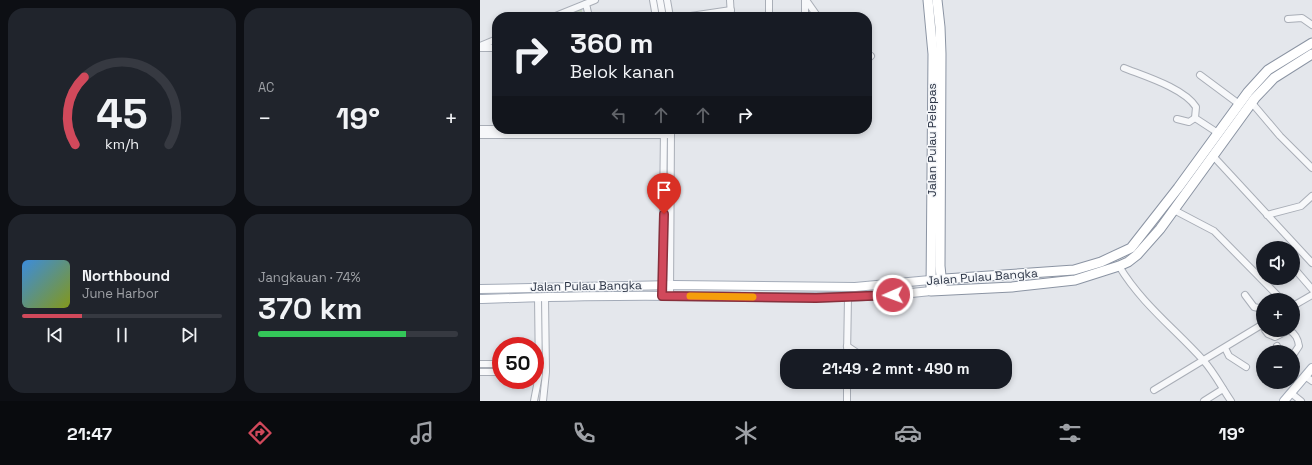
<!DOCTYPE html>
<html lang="id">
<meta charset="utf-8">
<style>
:root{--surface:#171b24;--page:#20242c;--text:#f1f3f6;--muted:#9ea1a6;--line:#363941;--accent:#d1495b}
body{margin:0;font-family:"Space Grotesk",sans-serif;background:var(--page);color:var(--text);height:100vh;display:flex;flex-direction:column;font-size:15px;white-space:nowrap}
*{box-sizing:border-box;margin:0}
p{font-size:13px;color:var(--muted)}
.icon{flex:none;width:22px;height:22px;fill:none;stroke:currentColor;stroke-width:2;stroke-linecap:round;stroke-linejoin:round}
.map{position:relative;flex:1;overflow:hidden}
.panel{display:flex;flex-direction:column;gap:8px;padding:8px;background:#0d0f14;width:480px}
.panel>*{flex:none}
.top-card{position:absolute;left:12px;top:12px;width:380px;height:122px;border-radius:16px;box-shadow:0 2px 6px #0003;background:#171b24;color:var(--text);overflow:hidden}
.fabs{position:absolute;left:776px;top:241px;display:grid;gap:8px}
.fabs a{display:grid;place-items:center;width:44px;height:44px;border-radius:50%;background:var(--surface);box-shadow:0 2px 6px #0003;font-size:20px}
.speed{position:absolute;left:12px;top:337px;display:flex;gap:8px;font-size:20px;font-weight:700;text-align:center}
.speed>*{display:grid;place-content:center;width:52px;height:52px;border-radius:50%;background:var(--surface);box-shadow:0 2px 6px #0003;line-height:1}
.speed .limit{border:6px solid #d22;background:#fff;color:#111}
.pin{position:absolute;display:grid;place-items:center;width:34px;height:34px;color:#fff;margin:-41px -17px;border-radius:50% 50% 50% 0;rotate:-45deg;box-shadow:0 0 4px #0007}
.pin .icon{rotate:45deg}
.me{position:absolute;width:44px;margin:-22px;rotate:268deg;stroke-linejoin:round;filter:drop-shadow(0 0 3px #0008)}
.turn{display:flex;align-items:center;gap:14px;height:84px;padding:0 12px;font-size:18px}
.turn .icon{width:52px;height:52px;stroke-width:2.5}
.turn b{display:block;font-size:28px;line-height:34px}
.lanes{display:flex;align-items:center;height:38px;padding:0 12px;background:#0003;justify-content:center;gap:20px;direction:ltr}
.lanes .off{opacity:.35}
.big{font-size:30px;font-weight:700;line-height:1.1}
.panel .card{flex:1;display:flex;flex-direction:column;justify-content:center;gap:6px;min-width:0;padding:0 14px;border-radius:16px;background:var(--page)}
.panel .dial{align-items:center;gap:0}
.dial svg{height:104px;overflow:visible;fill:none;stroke:var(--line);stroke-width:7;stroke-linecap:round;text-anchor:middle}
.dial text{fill:var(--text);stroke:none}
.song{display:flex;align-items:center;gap:12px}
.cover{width:48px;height:48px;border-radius:6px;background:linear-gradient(135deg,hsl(210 70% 55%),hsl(70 70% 35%))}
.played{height:4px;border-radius:2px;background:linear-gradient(90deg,var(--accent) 30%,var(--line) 30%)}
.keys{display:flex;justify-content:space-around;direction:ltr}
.heat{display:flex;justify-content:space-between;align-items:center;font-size:22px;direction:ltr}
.charge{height:6px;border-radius:3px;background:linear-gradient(90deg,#34c759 74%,var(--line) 0)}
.panel .tiles{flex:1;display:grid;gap:8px;grid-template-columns:repeat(2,1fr)}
.trip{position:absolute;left:300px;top:349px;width:232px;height:40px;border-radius:16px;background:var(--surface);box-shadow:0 2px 6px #0003;font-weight:700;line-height:40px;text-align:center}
.tab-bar{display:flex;height:64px;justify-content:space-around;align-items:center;background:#090b0e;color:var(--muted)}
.tab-bar .icon{width:28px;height:28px}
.tab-bar .current{color:var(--accent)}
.tab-bar b{font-size:18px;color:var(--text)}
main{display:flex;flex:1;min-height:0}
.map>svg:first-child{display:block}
.green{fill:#c9d6c5}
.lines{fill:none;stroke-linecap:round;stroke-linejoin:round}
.minor-casing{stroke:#a9aeb7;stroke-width:8}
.major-casing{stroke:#a3abb8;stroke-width:10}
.highway-casing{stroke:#8b94a3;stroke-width:11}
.minor{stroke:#f7f8fa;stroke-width:6}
.major{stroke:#fff;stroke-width:8}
.highway{stroke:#fff;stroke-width:9}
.route-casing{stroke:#882f3b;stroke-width:10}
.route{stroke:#d1495b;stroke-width:7}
.slow{stroke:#f59e0b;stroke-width:7}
.labels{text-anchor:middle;stroke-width:3;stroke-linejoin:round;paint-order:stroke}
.street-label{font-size:12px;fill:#2b3445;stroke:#f4f6f9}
</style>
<main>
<section class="panel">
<div class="tiles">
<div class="card dial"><svg viewBox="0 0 100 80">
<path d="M14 69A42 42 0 1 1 86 69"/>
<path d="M14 69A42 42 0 0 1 21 17" stroke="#d1495b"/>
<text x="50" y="56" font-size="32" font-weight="700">45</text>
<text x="50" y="72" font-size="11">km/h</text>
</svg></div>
<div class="card"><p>AC</p>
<div class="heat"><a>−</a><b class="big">19°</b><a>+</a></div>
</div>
<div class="card">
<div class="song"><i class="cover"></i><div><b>Northbound</b><p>June Harbor</p></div></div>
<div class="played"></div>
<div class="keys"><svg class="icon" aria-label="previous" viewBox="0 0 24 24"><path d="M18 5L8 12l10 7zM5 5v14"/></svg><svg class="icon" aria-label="pause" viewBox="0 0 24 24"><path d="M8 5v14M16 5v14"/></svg><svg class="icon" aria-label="next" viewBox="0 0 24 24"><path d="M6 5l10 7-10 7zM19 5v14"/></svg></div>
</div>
<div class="card"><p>Jangkauan · 74%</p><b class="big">370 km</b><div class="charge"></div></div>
</div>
</section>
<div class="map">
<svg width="832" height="401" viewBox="0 0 832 401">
<rect width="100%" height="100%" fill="#e4e7ec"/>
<!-- green -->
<path class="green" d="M 102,9 L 103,17 L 80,17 Z"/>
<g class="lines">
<defs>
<g id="minor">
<path d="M 173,0 L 176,17"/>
<path d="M 180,0 L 183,17"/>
<path d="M 187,0 L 190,17"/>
<path d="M 250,0 L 251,17"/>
<path d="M 289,0 L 289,17"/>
<path d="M 325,0 L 325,17"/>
<path d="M 326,0 L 338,17"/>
<path d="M 106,4 L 109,17"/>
<path d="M 73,17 L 115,0"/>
<path d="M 204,17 L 251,10"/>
<path d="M 808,19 L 822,18 L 832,25"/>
<path d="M 0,46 L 17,39"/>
<path d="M 0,48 L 17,48"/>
<path d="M 387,59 L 391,56"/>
<path d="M 644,68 C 664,76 704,88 716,107 L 715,118 L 738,133"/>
<path d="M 720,75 L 759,104"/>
<path d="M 772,103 L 800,136 L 832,168"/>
<path d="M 697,119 L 709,122 L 715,118"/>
<path d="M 0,129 L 58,129"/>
<path d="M 0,135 L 191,135"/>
<path d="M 734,157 L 832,263"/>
<path d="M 694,210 L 734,231 L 802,300"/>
<path d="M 787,215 L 821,206 L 832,196"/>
<path d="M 639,266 C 661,303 695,329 723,360 C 734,372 742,388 751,401"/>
<path d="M 813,267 L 832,289"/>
<path d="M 765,295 L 774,307 L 783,309"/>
<path d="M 182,296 L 184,129"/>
<path d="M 190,296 L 191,129"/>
<path d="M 813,306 L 832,295"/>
<path d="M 785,330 L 788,334 L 795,337 L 809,330 C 816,334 818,339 819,346 L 813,355"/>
<path d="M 367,346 L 382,356"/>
<path d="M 797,346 L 800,352"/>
<path d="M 745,348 L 749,356 L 766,367"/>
<path d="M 367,356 L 368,297"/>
<path d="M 0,364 L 21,364"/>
<path d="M 0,372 L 21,372"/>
<path d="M 825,376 L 832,381"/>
<path d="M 674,390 L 783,324"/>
<path d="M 811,393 L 821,401"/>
<path d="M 54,401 L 59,375 L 58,297"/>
<path d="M 63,401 L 66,372 L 65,297"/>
<path d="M 367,401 L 367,382"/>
<path d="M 724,401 L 743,389"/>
</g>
<g id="major">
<path d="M 0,289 L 194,285 L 375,287 L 450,280"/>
<path d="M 0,299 C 65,297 129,295 194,296 C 280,296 365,301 451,291"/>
<path d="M 804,401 L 832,368"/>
</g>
<g id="highway">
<path d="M 448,0 L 453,54 L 451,291 L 532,287 L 595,280 L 639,266 L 648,262 L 657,255 L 680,229 L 775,98 L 794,78 L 832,54"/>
<path d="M 457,0 L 460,27 L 461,54 L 460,266 L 462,286"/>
<path d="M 450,280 L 594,270 L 621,262 L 651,248 L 698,188 L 768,92 L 788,70 L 832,43"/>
</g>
</defs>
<!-- minor casing -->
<use href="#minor" class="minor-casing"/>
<!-- major casing -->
<use href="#major" class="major-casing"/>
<!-- highway casing -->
<use href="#highway" class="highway-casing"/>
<!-- minor -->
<use href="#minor" class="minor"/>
<!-- major -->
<use href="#major" class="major"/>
<!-- highway -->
<use href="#highway" class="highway"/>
</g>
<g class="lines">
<defs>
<path id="route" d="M 184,214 L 182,296 L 336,298 L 413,295"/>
</defs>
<!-- route casing -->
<use href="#route" class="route-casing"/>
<!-- route -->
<use href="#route" class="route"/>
<!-- slow -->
<path class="slow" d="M 210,296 L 273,297"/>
</g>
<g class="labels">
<!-- street labels -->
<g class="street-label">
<text transform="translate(452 140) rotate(-90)" y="4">Jalan Pulau Pelepas</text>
<text transform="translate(502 277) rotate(-4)" y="4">Jalan Pulau Bangka</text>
<text transform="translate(106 286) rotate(-1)" y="4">Jalan Pulau Bangka</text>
</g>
</g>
</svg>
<div class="fabs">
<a><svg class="icon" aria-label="sound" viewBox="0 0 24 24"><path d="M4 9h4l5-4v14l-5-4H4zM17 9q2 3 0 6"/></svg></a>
<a>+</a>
<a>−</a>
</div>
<div class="speed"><div class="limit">50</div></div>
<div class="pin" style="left:184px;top:214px;background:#d93025"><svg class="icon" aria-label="arrive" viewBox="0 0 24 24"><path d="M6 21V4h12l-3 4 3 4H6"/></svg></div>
<svg class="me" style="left:413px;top:295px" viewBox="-20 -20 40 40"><circle r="17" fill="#d1495b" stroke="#fff" stroke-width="3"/><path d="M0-11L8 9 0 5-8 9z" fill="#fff"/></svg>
<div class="trip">21:49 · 2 mnt · 490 m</div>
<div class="top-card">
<div class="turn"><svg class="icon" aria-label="right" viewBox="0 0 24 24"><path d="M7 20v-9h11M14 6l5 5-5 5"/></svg><div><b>360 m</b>Belok kanan</div></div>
<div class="lanes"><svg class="icon off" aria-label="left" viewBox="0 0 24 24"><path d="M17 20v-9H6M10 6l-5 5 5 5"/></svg><svg class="icon off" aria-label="ahead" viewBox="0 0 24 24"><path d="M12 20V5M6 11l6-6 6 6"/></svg><svg class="icon off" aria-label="ahead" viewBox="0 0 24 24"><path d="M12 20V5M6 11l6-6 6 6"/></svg><svg class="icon" aria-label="right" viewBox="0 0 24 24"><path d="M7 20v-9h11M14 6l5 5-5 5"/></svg></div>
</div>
</div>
</main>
<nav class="tab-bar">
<b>21:47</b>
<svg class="icon current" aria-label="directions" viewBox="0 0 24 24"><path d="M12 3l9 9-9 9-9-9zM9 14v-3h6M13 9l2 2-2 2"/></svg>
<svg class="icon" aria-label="music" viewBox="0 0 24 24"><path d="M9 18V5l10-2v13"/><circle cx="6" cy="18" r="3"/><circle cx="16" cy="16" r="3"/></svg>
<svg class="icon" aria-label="phone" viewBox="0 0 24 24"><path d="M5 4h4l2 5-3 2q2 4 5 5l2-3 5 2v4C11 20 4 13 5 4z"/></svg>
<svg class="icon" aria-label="climate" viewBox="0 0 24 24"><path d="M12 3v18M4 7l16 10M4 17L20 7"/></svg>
<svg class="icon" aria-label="car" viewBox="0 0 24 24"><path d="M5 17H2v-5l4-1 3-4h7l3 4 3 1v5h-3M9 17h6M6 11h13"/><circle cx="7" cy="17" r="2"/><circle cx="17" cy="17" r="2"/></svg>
<svg class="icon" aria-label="filters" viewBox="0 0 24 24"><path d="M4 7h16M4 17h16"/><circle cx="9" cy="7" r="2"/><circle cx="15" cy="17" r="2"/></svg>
<b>19°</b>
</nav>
